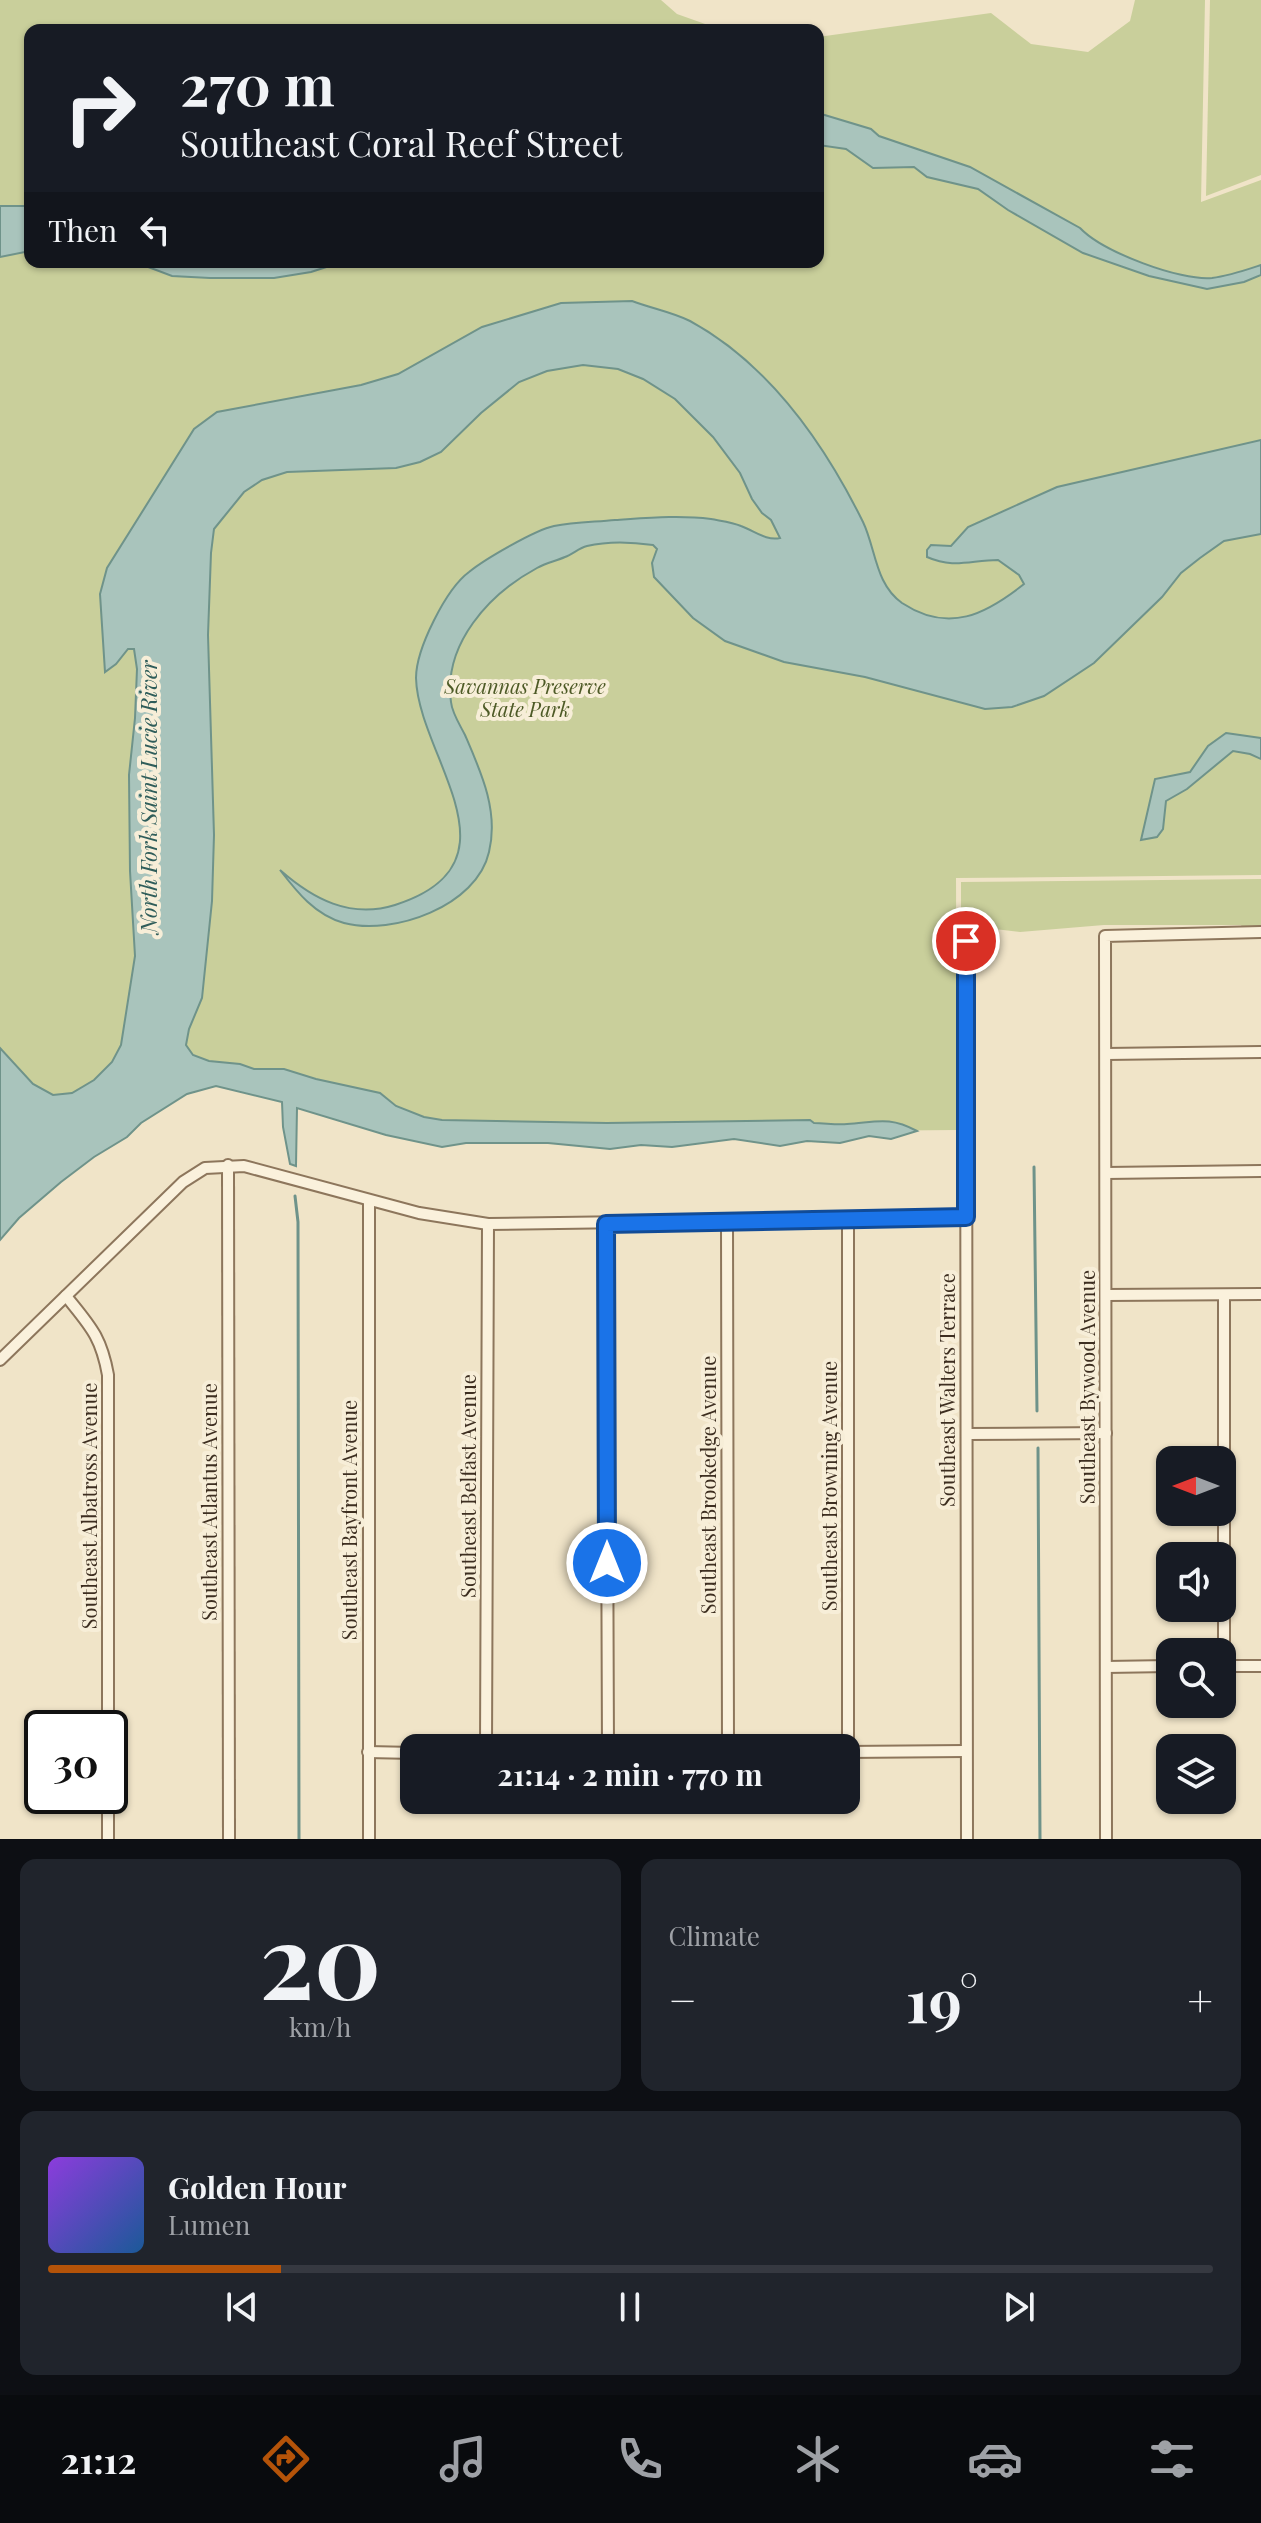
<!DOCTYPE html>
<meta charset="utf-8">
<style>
:root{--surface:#171b24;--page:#20242c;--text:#f1f3f6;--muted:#9ea1a6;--line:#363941;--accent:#b45309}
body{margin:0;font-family:"Playfair Display",serif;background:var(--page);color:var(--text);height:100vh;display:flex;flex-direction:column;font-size:30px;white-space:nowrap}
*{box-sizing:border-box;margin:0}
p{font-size:26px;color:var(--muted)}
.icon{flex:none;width:44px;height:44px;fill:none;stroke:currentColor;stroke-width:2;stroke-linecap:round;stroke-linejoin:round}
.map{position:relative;height:1839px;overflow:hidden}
.sheet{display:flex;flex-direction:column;gap:20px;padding:20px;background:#0d0f14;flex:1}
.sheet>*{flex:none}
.guide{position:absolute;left:24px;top:24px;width:800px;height:244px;border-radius:16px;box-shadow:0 2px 6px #0004;background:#171b24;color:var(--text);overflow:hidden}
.needle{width:52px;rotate:270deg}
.fabs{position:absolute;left:1156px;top:1446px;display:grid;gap:16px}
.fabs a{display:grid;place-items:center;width:80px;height:80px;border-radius:16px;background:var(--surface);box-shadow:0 2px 6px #0004;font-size:40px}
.speed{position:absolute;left:24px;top:1710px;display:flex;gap:16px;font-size:40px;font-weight:700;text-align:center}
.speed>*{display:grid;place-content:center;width:104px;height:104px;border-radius:50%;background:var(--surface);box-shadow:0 2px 6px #0004;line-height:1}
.speed .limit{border:4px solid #111;border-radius:12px;background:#fff;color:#111}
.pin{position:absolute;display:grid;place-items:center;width:68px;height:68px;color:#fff;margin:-34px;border:4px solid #fff;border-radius:50%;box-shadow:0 2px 8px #0007}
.me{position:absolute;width:88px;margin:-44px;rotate:0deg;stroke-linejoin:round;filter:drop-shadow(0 0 6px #0008)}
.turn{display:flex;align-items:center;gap:28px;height:168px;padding:0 24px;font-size:36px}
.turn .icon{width:104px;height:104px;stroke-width:2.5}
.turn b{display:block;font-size:56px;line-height:68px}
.then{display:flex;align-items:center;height:76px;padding:0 24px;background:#0003;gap:16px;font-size:30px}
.big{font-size:60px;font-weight:700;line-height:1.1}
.sheet .tile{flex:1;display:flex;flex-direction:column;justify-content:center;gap:12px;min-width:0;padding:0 28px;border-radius:16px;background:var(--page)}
.sheet .dial{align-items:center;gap:0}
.dial b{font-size:104px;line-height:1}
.song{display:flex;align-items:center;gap:24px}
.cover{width:96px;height:96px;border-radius:12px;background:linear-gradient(135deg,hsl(270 70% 55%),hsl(210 70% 35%))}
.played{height:8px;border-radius:4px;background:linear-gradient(90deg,var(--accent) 20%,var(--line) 20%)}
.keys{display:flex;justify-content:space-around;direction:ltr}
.heat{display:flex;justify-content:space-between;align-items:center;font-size:44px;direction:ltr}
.sheet .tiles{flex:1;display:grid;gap:20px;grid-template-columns:1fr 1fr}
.tile:last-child{grid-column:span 2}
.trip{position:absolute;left:400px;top:1734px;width:460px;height:80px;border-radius:16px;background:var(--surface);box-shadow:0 2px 6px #0004;font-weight:700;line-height:80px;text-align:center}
.menu{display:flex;height:128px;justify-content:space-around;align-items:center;background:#090b0e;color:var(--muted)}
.menu .icon{width:56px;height:56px}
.menu .selected{color:var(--accent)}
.menu b{font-size:36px;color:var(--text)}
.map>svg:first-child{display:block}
.green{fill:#c9cf9b}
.water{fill:#a9c4bc;stroke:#6f938a;stroke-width:2}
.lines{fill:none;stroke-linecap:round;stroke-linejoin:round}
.stream{stroke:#6f938a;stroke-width:3}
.street-casing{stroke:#8d765c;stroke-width:14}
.street{stroke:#faf1dc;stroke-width:10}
.route-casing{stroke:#114b97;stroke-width:20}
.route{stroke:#1a73e8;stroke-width:14}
.labels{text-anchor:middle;stroke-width:8;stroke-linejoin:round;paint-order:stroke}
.park-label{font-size:20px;font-style:italic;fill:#4d5a26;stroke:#f7eed8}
.street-label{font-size:20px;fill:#3d2e20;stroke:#f7eed8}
.water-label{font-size:22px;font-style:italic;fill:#2f5d5a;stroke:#f7eed8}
</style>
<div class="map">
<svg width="1261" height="1839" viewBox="0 0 1261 1839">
<rect width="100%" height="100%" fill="#f0e4c8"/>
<!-- green -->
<g class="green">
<path d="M 0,0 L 661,0 L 677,14 L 722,30 L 30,30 L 30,262 L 818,262 L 818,37 L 991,13 L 1031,44 L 1088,52 L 1130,21 L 1135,0 L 1205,0 L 1201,202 L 1261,180 L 1261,875 L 956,878 L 957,1130 L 487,1134 L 168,1061 L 0,1205 Z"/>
<path d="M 1210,0 L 1261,0 L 1261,175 L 1206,196 Z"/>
<path d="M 1261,879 L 1261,927 L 1242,927 L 1241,925 L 1104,925 L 1020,932 L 961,925 L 961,882 Z"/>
</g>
<!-- water -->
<g class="water">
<path d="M 818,113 L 871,129 L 879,136 L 970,167 L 1080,228 C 1103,252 1180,281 1212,278 C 1229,276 1246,270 1261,265 L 1261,275 L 1244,282 L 1207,289 L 1149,276 L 1083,253 L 1008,210 L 978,189 L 927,177 L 914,167 L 873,168 L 846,149 L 818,145 Z"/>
<path d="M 0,206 L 30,206 L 30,251 L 0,257 Z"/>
<path d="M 135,262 L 342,262 L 311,272 L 274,278 L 210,278 L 172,276 Z"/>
<path d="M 632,301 C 650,308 672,312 690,321 C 769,364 824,443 863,522 C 876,549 875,584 902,603 C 949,634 986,614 1024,584 L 1019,575 L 998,560 C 971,560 954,569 927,557 L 927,550 L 931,545 L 951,546 L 968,527 L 1057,487 L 1261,440 L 1261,534 L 1224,541 L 1200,558 L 1181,573 L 1162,597 L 1094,663 L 1044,696 L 1012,707 L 985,709 L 865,677 L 784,662 L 725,641 L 693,618 L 654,577 L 652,563 L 657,549 L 653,545 C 632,542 608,541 587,546 C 579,548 573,554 565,557 C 556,561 546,563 537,568 C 489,594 443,644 451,702 C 452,713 460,725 465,735 C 481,772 499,811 489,852 C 477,906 393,936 344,923 C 315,915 297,892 280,870 C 313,899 350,919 395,905 C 527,863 418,757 416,678 C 416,649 446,589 469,572 C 485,559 535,530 554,526 C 574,522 595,522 615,520 C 647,518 679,515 711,519 C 721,521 732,522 741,526 C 755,531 766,541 780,538 L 771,520 L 762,513 L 752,499 L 740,473 L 713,437 L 675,399 L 643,379 L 618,369 L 583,365 L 547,371 L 519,382 L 481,413 L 441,452 L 420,462 L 396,468 L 287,472 L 262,480 L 244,492 L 214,529 L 211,553 L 208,635 L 214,835 L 212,901 L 202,998 L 189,1029 L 186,1045 L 193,1055 L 209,1061 L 240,1064 L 254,1069 L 284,1069 L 316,1079 L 380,1093 L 396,1106 L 424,1117 L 442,1120 L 607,1123 L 810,1120 L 814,1123 C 825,1123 836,1125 847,1124 C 877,1122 889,1116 917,1131 L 891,1139 L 869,1136 L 840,1143 L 807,1141 L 780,1146 L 734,1139 L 672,1147 L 641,1145 L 610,1149 L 548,1143 L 466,1143 L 442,1147 L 386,1135 L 297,1108 L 296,1166 L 290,1164 L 283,1127 L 282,1102 L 216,1086 L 187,1094 L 141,1123 L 127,1137 L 94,1157 L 61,1182 L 19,1218 L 0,1240 L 0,1048 L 33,1084 L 53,1095 L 72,1093 L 94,1080 L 112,1062 L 121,1045 L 135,956 L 130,871 L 129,775 L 135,718 L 137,669 L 134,649 L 128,649 L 116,664 L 105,672 L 100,594 L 107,568 L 194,429 L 217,412 L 361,385 L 398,374 L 482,327 L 561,303 Z"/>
<path d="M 1226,733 L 1261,738 L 1261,759 L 1250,754 L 1233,751 L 1187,789 L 1166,801 L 1163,829 L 1157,837 L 1141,840 L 1155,779 L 1190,772 L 1208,746 Z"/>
</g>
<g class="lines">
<!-- stream -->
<g class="stream">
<path d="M 1034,1167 L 1037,1411"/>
<path d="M 295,1196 L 298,1222 L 299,1839"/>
<path d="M 1038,1448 L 1040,1839"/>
</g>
<defs>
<g id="street">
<path d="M 966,941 L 967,1839"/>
<path d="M 1106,1054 L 1261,1052"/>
<path d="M 228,1165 L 229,1839"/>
<path d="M 1106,1173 L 1261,1171"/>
<path d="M 727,1222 L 728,1748"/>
<path d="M 606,1224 L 608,1748"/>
<path d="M 1106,1295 L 1261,1294"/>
<path d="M 66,1296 C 90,1326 101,1336 108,1375 L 108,1728"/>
<path d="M 0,1360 L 183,1182 L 205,1168 L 244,1166 L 419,1213 L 488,1224 L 966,1217"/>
<path d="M 967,1434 L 1106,1433"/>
<path d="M 1222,1666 L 1261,1666"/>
<path d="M 1224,1666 L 1224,1295"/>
<path d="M 1106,1667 L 1170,1666"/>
<path d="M 486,1748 L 488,1224"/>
<path d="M 368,1752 L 414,1753"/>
<path d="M 846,1752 L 965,1751"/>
<path d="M 848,1752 L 848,1219"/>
<path d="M 108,1796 L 108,1839"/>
<path d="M 369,1839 L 369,1201"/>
<path d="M 1106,1839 L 1105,936 L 1261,932"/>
</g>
</defs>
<!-- street casing -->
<use href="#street" class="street-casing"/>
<!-- street -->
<use href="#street" class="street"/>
</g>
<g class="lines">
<defs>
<path id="route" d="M 607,1563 L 606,1224 L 966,1217 L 966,941"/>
</defs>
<!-- route casing -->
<use href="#route" class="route-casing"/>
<!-- route -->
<use href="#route" class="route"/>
</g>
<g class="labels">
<!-- park labels -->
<g class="park-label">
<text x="525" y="694">Savannas Preserve<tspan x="525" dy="23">State Park</tspan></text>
</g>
<!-- street labels -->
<g class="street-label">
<text transform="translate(1088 1387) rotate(-90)" y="7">Southeast Bywood Avenue</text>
<text transform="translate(948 1390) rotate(-90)" y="7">Southeast Walters Terrace</text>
<text transform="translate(709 1485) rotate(-90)" y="7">Southeast Brookedge Avenue</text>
<text transform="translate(469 1486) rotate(-90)" y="7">Southeast Belfast Avenue</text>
<text transform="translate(830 1486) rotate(-90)" y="7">Southeast Browning Avenue</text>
<text transform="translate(210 1502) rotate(-90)" y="7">Southeast Atlantus Avenue</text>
<text transform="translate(90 1506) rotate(-90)" y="7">Southeast Albatross Avenue</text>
<text transform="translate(350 1520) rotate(-90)" y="7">Southeast Bayfront Avenue</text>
</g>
<!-- water labels -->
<g class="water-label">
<text transform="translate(149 797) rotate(-90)" y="8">North Fork Saint Lucie River</text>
</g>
</g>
</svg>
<div class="fabs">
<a><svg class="needle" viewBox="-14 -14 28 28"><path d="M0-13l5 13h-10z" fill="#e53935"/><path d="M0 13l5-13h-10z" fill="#9ea1a6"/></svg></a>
<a><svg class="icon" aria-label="sound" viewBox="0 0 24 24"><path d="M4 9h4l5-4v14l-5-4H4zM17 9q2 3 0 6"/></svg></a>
<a><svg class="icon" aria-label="search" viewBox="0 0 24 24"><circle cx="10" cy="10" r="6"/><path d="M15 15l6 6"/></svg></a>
<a><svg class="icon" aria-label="layers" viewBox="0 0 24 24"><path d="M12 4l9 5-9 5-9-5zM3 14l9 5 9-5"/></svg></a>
</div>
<div class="speed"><div class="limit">30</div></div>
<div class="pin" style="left:966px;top:941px;background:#d93025"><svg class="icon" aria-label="arrive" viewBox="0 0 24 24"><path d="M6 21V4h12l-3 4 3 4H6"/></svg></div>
<svg class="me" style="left:607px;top:1563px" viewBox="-20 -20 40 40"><circle r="17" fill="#1a73e8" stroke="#fff" stroke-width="3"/><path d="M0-11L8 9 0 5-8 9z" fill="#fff"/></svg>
<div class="trip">21:14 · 2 min · 770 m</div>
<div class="guide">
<div class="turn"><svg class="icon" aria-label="right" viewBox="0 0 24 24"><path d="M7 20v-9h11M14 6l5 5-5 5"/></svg><div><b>270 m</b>Southeast Coral Reef Street</div></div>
<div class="then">Then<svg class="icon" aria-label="left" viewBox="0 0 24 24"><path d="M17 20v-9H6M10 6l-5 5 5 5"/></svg></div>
</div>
</div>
<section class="sheet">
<div class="tiles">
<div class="tile dial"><b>20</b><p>km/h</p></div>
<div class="tile"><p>Climate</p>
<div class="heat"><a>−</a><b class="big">19°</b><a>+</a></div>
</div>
<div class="tile">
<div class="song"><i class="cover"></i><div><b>Golden Hour</b><p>Lumen</p></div></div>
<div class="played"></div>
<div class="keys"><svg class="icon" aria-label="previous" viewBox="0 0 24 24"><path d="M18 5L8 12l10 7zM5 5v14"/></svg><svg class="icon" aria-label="pause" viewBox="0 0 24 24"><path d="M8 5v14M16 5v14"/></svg><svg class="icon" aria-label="next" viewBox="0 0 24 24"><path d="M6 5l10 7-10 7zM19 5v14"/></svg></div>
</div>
</div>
</section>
<nav class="menu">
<b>21:12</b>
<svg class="icon selected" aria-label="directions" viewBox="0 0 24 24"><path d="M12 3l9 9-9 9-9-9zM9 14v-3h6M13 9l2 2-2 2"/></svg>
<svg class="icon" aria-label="music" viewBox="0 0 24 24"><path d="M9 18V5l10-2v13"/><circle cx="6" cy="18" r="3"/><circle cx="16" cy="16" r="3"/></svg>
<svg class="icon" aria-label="phone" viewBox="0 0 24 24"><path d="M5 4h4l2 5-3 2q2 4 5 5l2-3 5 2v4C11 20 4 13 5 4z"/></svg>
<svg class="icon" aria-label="climate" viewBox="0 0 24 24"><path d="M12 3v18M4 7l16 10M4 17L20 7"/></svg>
<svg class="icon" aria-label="car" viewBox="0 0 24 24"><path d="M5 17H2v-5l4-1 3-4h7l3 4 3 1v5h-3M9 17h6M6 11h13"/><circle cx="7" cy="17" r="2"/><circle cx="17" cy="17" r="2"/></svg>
<svg class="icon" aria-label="filters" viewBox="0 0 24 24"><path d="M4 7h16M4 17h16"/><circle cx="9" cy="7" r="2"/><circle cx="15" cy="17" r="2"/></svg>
</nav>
